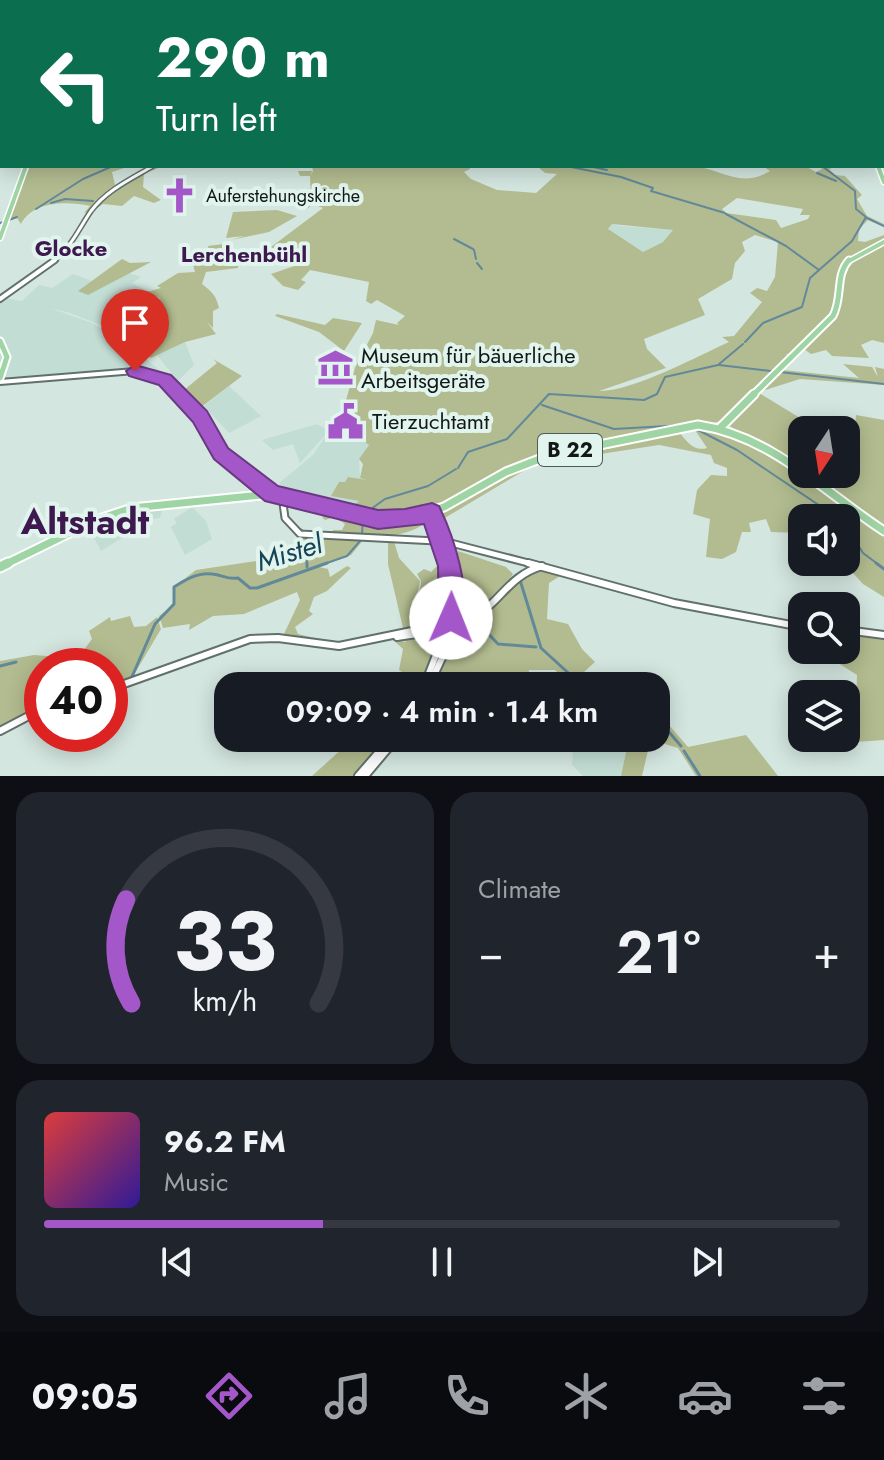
<!DOCTYPE html>
<meta charset="utf-8">
<style>
:root{--surface:#171b24;--page:#20242c;--text:#f1f3f6;--muted:#9ea1a6;--line:#363941;--accent:#a457c9}
body{margin:0;font-family:Jost,sans-serif;background:var(--page);color:var(--text);height:100vh;display:flex;flex-direction:column;font-size:30px;white-space:nowrap}
*{box-sizing:border-box;margin:0}
p{font-size:26px;color:var(--muted)}
.icon{flex:none;width:44px;height:44px;fill:none;stroke:currentColor;stroke-width:2;stroke-linecap:round;stroke-linejoin:round}
.map{position:relative;height:776px;overflow:hidden}
.panel{display:flex;flex-direction:column;gap:16px;padding:16px;background:#0d0f14;flex:1}
.panel>*{flex:none}
.hud{position:absolute;left:0px;top:0px;width:884px;height:168px;box-shadow:0 4px 20px #0003;background:#0b6e4f;color:#fff;overflow:hidden}
.needle{width:52px;rotate:192deg}
.tools{position:absolute;left:788px;top:416px;display:grid;gap:16px}
.tools a{display:grid;place-items:center;width:72px;height:72px;border-radius:16px;background:var(--surface);box-shadow:0 4px 20px #0003;font-size:40px}
.speed{position:absolute;left:24px;top:648px;display:flex;gap:16px;font-size:40px;font-weight:700;text-align:center}
.speed>*{display:grid;place-content:center;width:104px;height:104px;border-radius:50%;background:var(--surface);box-shadow:0 4px 20px #0003;line-height:1}
.speed .limit{border:12px solid #d22;background:#fff;color:#111}
.pin{position:absolute;display:grid;place-items:center;width:68px;height:68px;color:#fff;margin:-82px -34px;border-radius:50% 50% 50% 0;rotate:-45deg;box-shadow:0 0 8px #0007}
.pin .icon{rotate:45deg}
.me{position:absolute;width:88px;margin:-44px;rotate:1deg;stroke-linejoin:round;filter:drop-shadow(0 0 6px #0008)}
.turn{display:flex;align-items:center;gap:28px;height:168px;padding:0 24px;font-size:36px}
.turn .icon{width:104px;height:104px;stroke-width:2.5}
.turn b{display:block;font-size:56px;line-height:68px}
.big{font-size:60px;font-weight:600;line-height:1.1}
.panel .card{flex:1;display:flex;flex-direction:column;justify-content:center;gap:12px;min-width:0;padding:0 28px;border-radius:24px;background:var(--page)}
.panel .dial{align-items:center;gap:0}
.dial svg{height:208px;overflow:visible;fill:none;stroke:var(--line);stroke-width:7;stroke-linecap:round;text-anchor:middle}
.dial text{fill:var(--text);stroke:none}
.song{display:flex;align-items:center;gap:24px}
.cover{width:96px;height:96px;border-radius:12px;background:linear-gradient(135deg,hsl(0 70% 55%),hsl(250 70% 35%))}
.played{height:8px;border-radius:4px;background:linear-gradient(90deg,var(--accent) 35%,var(--line) 35%)}
.keys{display:flex;justify-content:space-around;direction:ltr}
.heat{display:flex;justify-content:space-between;align-items:center;font-size:44px;direction:ltr}
.panel .tiles{flex:1;display:grid;gap:16px;grid-template-columns:1fr 1fr}
.card:last-child{grid-column:span 2}
.trip{position:absolute;left:214px;top:672px;width:456px;height:80px;border-radius:24px;background:var(--surface);box-shadow:0 4px 20px #0003;font-weight:600;line-height:80px;text-align:center}
.tab-bar{display:flex;height:128px;justify-content:space-around;align-items:center;background:#090b0e;color:var(--muted)}
.tab-bar .icon{width:56px;height:56px}
.tab-bar .active{color:var(--accent)}
.tab-bar b{font-size:36px;color:var(--text)}
.map>svg:first-child{display:block}
.built{fill:#c2ddd4}
.green{fill:#b3bc90;fill-rule:evenodd}
.lines{fill:none;stroke-linecap:round;stroke-linejoin:round}
.stream-far1{stroke:#62899a;stroke-width:2}
.stream{stroke:#62899a;stroke-width:3}
.minor-far3-casing{stroke:#60716b;stroke-width:6}
.minor-far2-casing{stroke:#60716b;stroke-width:8}
.minor-far1-casing{stroke:#60716b;stroke-width:9}
.minor-casing{stroke:#60716b;stroke-width:10}
.major-far3-casing{stroke:#fff;stroke-width:7}
.major-far2-casing{stroke:#fff;stroke-width:9}
.major-far1-casing{stroke:#fff;stroke-width:11}
.major-casing{stroke:#fff;stroke-width:13}
.minor-far3{stroke:#fff;stroke-width:3}
.minor-far2{stroke:#fff;stroke-width:4}
.minor-far1{stroke:#fff;stroke-width:5}
.minor{stroke:#fff;stroke-width:6}
.major-far3{stroke:#9fd4a4;stroke-width:4}
.major-far2{stroke:#9fd4a4;stroke-width:5}
.major-far1{stroke:#9fd4a4;stroke-width:7}
.major{stroke:#9fd4a4;stroke-width:9}
.minor-bridge-casing{stroke:#60716b;stroke-width:9;stroke-linecap:butt}
.minor-bridge{stroke:#fff;stroke-width:5}
.route{fill:#a457c9;stroke:#6b3983;stroke-width:2}
.labels{text-anchor:middle;stroke-width:8;stroke-linejoin:round;paint-order:stroke}
.far-poi-label{font-size:18px;fill:#121816;stroke:#e1f4ed;text-anchor:start}
.shield{fill:#e1f4ed;stroke:#505a56;stroke-width:2}
.shield-label{font-size:20px;font-weight:bold;fill:#121816}
.far-quarter-label{font-size:22px;font-weight:bold;fill:#3e194f;stroke:#e1f4ed}
.poi-label{font-size:22px;fill:#121816;stroke:#e1f4ed;text-anchor:start}
.near-water-label{font-size:28px;font-style:italic;fill:#174356;stroke:#e1f4ed}
.near-district-label{font-size:36px;font-weight:bold;fill:#3e194f;stroke:#e1f4ed}
</style>
<div class="map">
<svg width="884" height="776" viewBox="0 0 884 776">
<rect width="100%" height="100%" fill="#d4e6e0"/>
<!-- built -->
<g class="built">
<path d="M 612,224 L 621,226 L 674,230 L 663,242 L 643,252 L 608,230 Z"/>
<path d="M 129,273 L 141,277 L 132,283 L 160,298 L 167,311 L 141,314 L 108,328 L 70,313 L 50,308 L 92,323 L 123,340 L 164,374 L 136,369 L 2,380 L 9,363 L 0,365 L 0,297 L 22,301 L 39,285 L 52,288 L 73,274 L 92,281 L 79,291 L 99,289 Z"/>
<path d="M 185,342 L 194,365 L 178,381 L 157,355 Z"/>
<path d="M 229,386 L 261,416 L 229,433 L 204,406 Z"/>
<path d="M 341,414 L 354,416 L 351,430 L 369,445 L 359,459 L 360,478 L 385,485 L 348,509 L 291,493 L 279,483 L 313,455 Z"/>
<path d="M 317,424 L 329,431 L 300,463 L 293,444 L 273,450 L 262,440 Z"/>
<path d="M 164,505 L 160,518 L 141,520 L 144,524 L 101,551 L 90,530 L 96,527 L 94,522 L 118,512 Z"/>
<path d="M 192,507 L 206,521 L 212,539 L 185,555 L 171,527 L 177,523 L 174,519 Z"/>
<path d="M 574,738 L 629,738 L 621,776 L 583,776 L 572,765 Z"/>
</g>
<!-- green -->
<g class="green">
<path d="M 28,166 L 130,166 L 112,172 L 115,185 L 99,198 L 88,212 L 84,213 L 90,206 C 66,201 33,201 21,224 L 17,218 L 9,221 L 13,195 Z"/>
<path d="M 163,166 L 144,174 L 143,187 L 161,200 L 154,203 L 134,196 L 122,206 L 103,204 L 93,211 C 107,191 136,166 163,166 Z"/>
<path d="M 312,166 L 469,166 L 470,169 L 464,172 L 471,179 L 497,190 L 536,193 L 557,174 L 545,173 L 537,166 C 588,166 642,160 693,166 C 721,169 741,189 770,171 L 763,166 L 805,166 L 816,172 L 822,169 L 819,166 L 838,166 L 829,169 L 835,175 L 845,176 L 862,195 L 857,199 L 867,216 L 884,224 L 884,227 L 868,220 L 859,229 L 858,241 L 865,242 L 884,235 L 884,343 L 872,340 L 861,345 L 869,358 L 832,356 L 826,350 L 811,354 L 801,347 L 793,354 L 786,354 L 791,358 C 772,376 743,412 720,421 C 706,427 693,424 678,431 C 687,441 693,452 707,448 L 695,430 C 731,414 848,510 884,532 L 884,597 L 863,584 L 843,562 L 846,562 L 846,518 L 802,518 L 802,533 L 771,532 L 766,519 L 749,523 L 751,532 L 742,532 L 736,552 L 722,559 L 706,557 L 710,519 L 693,514 L 697,490 L 711,475 L 727,476 L 727,468 L 714,463 L 711,455 L 659,445 L 581,457 L 584,464 L 572,458 L 537,463 L 443,519 L 449,536 L 445,539 L 438,516 L 442,506 C 404,517 386,520 348,509 L 359,501 L 331,496 L 339,482 L 345,482 L 348,477 L 367,480 L 360,478 L 363,464 L 359,459 L 369,445 L 350,430 L 356,409 L 345,404 L 355,368 L 373,333 L 376,320 L 399,325 L 397,323 L 405,316 L 377,300 L 371,304 L 366,301 L 369,282 L 310,270 L 301,280 L 306,282 L 298,290 L 283,286 L 271,274 L 309,261 C 285,253 273,269 254,265 L 261,259 L 271,261 L 282,253 L 271,247 L 323,208 L 313,204 L 307,209 L 311,201 L 310,176 L 300,176 L 298,171 L 312,171 L 311,175 L 313,171 ZM 737,198 L 803,209 L 800,215 L 810,215 L 808,219 L 781,228 L 776,220 L 726,213 L 722,209 ZM 612,224 L 673,230 L 663,242 L 643,252 L 608,229 ZM 755,235 L 778,242 L 775,277 L 767,291 L 757,288 L 750,293 L 762,302 L 734,336 L 722,337 L 729,342 C 698,356 631,392 599,391 L 666,368 L 647,349 L 644,339 L 705,315 L 698,299 L 732,279 L 735,263 L 745,251 L 742,242 Z"/>
<path d="M 277,210 L 297,216 L 269,232 L 231,240 L 244,236 L 226,238 L 233,212 Z"/>
<path d="M 224,244 L 238,262 L 238,268 L 206,272 L 202,284 C 212,292 216,295 219,308 L 213,311 L 213,328 L 207,322 L 216,334 L 185,342 L 151,358 L 108,328 L 141,314 L 165,311 L 158,304 L 160,298 L 147,292 L 161,288 L 157,286 L 178,273 L 195,272 L 191,257 L 209,252 L 208,246 Z"/>
<path d="M 122,259 L 130,263 L 151,262 L 88,295 L 78,291 Z"/>
<path d="M 277,314 L 325,325 L 333,318 L 362,323 L 344,351 L 319,332 L 275,316 Z"/>
<path d="M 213,359 L 242,376 L 200,408 L 184,390 L 217,363 Z"/>
<path d="M 843,364 L 872,367 L 878,377 L 875,367 L 884,369 L 884,385 L 800,379 L 762,391 L 783,370 L 859,378 Z"/>
<path d="M 759,393 L 805,421 L 839,430 L 802,430 L 802,450 L 798,450 L 802,468 L 727,425 Z"/>
<path d="M 856,415 L 884,420 L 884,530 L 803,474 L 846,474 L 846,432 L 855,429 Z"/>
<path d="M 332,511 L 405,520 L 432,518 C 404,543 368,535 332,534 L 333,530 L 342,530 L 345,524 L 334,517 L 325,520 L 322,517 Z"/>
<path d="M 304,536 L 364,539 L 351,555 L 319,567 L 328,569 L 330,577 L 347,566 L 351,568 L 327,591 L 314,597 L 309,611 L 313,614 L 295,627 L 298,634 L 332,642 L 283,636 L 300,600 L 297,592 L 244,614 L 213,616 L 189,630 L 190,624 L 163,628 L 159,616 L 174,604 L 174,587 L 196,570 L 270,559 L 274,548 L 301,544 L 301,548 Z"/>
<path d="M 388,538 L 393,538 L 399,558 L 420,581 L 417,596 L 405,608 C 414,599 421,595 421,581 L 417,574 L 424,569 L 431,572 L 441,562 L 435,542 L 443,546 L 450,575 L 448,613 L 436,622 L 403,628 L 388,564 Z"/>
<path d="M 458,551 L 506,567 L 513,574 L 497,598 L 478,615 L 457,614 Z"/>
<path d="M 535,569 L 573,576 L 560,576 L 549,583 L 547,619 L 568,624 L 582,649 L 595,662 L 584,672 L 592,679 L 610,686 L 572,686 L 555,670 L 529,670 L 527,686 L 431,686 L 449,639 L 462,634 L 462,626 L 487,617 L 515,579 Z"/>
<path d="M 130,616 L 134,627 L 146,626 L 157,617 L 161,629 L 129,683 L 112,688 L 110,666 L 73,666 L 70,659 L 56,666 L 42,666 L 42,676 L 37,682 L 41,708 L 0,729 L 0,661 L 34,655 L 58,657 L 84,650 L 92,639 L 89,631 L 110,617 L 111,621 Z"/>
<path d="M 846,632 L 884,636 L 884,740 L 855,742 L 857,675 L 835,661 L 829,650 L 846,650 Z"/>
<path d="M 432,634 L 416,637 L 435,636 L 438,641 L 421,686 L 402,686 L 405,674 L 399,670 L 403,649 L 392,639 L 405,642 L 408,639 L 405,638 Z"/>
<path d="M 656,710 L 688,747 L 746,735 L 778,776 L 696,776 L 678,748 L 645,738 L 656,738 Z"/>
<path d="M 354,738 L 388,738 L 355,776 L 312,776 Z"/>
<path d="M 629,738 L 650,742 L 642,776 L 621,776 Z"/>
</g>
<g class="lines">
<!-- stream-far1 -->
<g class="stream-far1">
<path d="M 727,0 L 732,2"/>
<path d="M 143,2 L 165,0"/>
<path d="M 297,2 L 304,0"/>
<path d="M 566,166 L 621,177 L 653,188 L 651,191 L 725,213"/>
<path d="M 589,166 L 607,170"/>
<path d="M 817,173 L 836,181"/>
<path d="M 51,203 L 65,199 L 93,201"/>
<path d="M 36,209 L 83,179 L 113,166"/>
<path d="M 726,214 L 786,246 L 819,270"/>
<path d="M 867,218 L 884,226"/>
<path d="M 0,223 L 17,217"/>
<path d="M 454,239 L 473,249"/>
<path d="M 474,250 L 476,259"/>
<path d="M 477,263 L 482,269"/>
<path d="M 745,342 L 763,323 L 802,307 L 810,278 L 852,241 L 866,217 L 856,209 L 855,191 L 822,166"/>
<path d="M 719,365 L 884,384"/>
<path d="M 542,405 L 614,429 L 685,425"/>
<path d="M 696,429 L 737,450 L 838,518"/>
<path d="M 458,468 L 468,452 L 507,439 L 549,394 L 644,400 L 657,394 L 665,377 L 718,365 L 743,344"/>
<path d="M 364,514 L 385,499 L 428,486 L 456,469"/>
<path d="M 294,525 L 305,532"/>
<path d="M 846,526 L 863,553 L 879,565"/>
<path d="M 362,534 L 363,520"/>
<path d="M 306,538 L 307,565"/>
<path d="M 321,565 L 347,556 L 360,541"/>
</g>
<!-- stream -->
<g class="stream">
<path d="M 307,563 L 307,567"/>
<path d="M 876,563 L 884,569"/>
<path d="M 460,573 L 460,602 L 474,614"/>
<path d="M 520,580 L 541,648 L 576,680"/>
<path d="M 480,625 L 498,644 L 536,647"/>
<path d="M 46,662 L 72,656 L 77,666"/>
<path d="M 0,666 L 16,662"/>
<path d="M 93,666 L 102,662 L 108,665"/>
<path d="M 110,666 L 118,683"/>
<path d="M 131,679 L 155,624 L 174,604 L 174,587 C 185,580 198,572 212,574 C 223,575 227,580 238,578 L 250,588 L 257,588 L 327,563"/>
<path d="M 581,684 L 586,686"/>
<path d="M 656,717 L 681,746"/>
<path d="M 684,751 L 700,776"/>
</g>
<defs>
<path id="minor-far3" d="M 52,262 C 71,248 78,230 91,211 C 107,190 131,179 153,166"/>
<g id="minor-far2">
<path d="M 0,299 L 55,260"/>
<path d="M 0,382 L 135,371 L 165,380 L 181,396"/>
</g>
<g id="minor-far1">
<path d="M 179,394 L 200,417 L 221,453 L 270,493"/>
<path d="M 282,496 L 285,518 L 300,534 L 436,541"/>
<path d="M 432,513 L 450,565"/>
<path d="M 447,542 L 536,565"/>
</g>
<g id="minor">
<path d="M 449,563 L 452,618"/>
<path d="M 528,563 L 674,603 L 802,627"/>
<path d="M 448,618 L 451,601"/>
<path d="M 456,625 C 497,614 503,577 542,566"/>
<path d="M 846,630 L 884,635"/>
<path d="M 397,637 L 443,630 L 451,633"/>
<path d="M 424,686 L 445,632"/>
<path d="M 429,686 L 456,628 L 452,618"/>
<path d="M 110,689 L 250,639 L 278,638 L 339,646 L 441,625"/>
<path d="M 0,731 L 42,709"/>
<path d="M 358,776 L 391,738"/>
<path d="M 365,776 L 397,738"/>
</g>
<g id="major-far3">
<path d="M 878,166 L 884,182"/>
<path d="M 0,238 L 26,166"/>
<path d="M 847,262 L 884,242"/>
</g>
<g id="major-far2">
<path d="M 0,341 L 7,357 L 0,378"/>
<path d="M 752,396 L 833,316 C 843,297 835,275 849,260"/>
</g>
<g id="major-far1">
<path d="M 721,427 L 754,394"/>
<path d="M 4,565 L 96,520 L 132,508 L 272,494 L 371,519 L 405,519 L 444,507 L 506,472 L 550,455 L 698,425 C 772,436 824,492 884,531"/>
</g>
<path id="major" d="M 0,567 L 8,563"/>
</defs>
<!-- minor-far3 casing -->
<use href="#minor-far3" class="minor-far3-casing"/>
<!-- minor-far2 casing -->
<use href="#minor-far2" class="minor-far2-casing"/>
<!-- minor-far1 casing -->
<use href="#minor-far1" class="minor-far1-casing"/>
<!-- minor casing -->
<use href="#minor" class="minor-casing"/>
<!-- major-far3 casing -->
<use href="#major-far3" class="major-far3-casing"/>
<!-- major-far2 casing -->
<use href="#major-far2" class="major-far2-casing"/>
<!-- major-far1 casing -->
<use href="#major-far1" class="major-far1-casing"/>
<!-- major casing -->
<use href="#major" class="major-casing"/>
<!-- minor-far3 -->
<use href="#minor-far3" class="minor-far3"/>
<!-- minor-far2 -->
<use href="#minor-far2" class="minor-far2"/>
<!-- minor-far1 -->
<use href="#minor-far1" class="minor-far1"/>
<!-- minor -->
<use href="#minor" class="minor"/>
<!-- major-far3 -->
<use href="#major-far3" class="major-far3"/>
<!-- major-far2 -->
<use href="#major-far2" class="major-far2"/>
<!-- major-far1 -->
<use href="#major-far1" class="major-far1"/>
<!-- major -->
<use href="#major" class="major"/>
<defs>
<path id="minor-bridge" d="M 436,541 L 447,542"/>
</defs>
<!-- minor-bridge casing -->
<use href="#minor-bridge" class="minor-bridge-casing"/>
<!-- minor-bridge -->
<use href="#minor-bridge" class="minor-bridge"/>
</g>
<!-- route -->
<path class="route" d="M 135,365 L 171,375 L 207,411 L 228,448 L 278,486 L 378,510 L 405,509 L 432,503 L 439,506 C 454,537 473,594 460,627 L 451,630 L 442,627 L 439,618 L 438,566 L 424,524 L 378,529 L 265,501 L 214,459 L 193,422 L 159,385 L 129,376 L 126,371 Z"/>
<!-- icons -->
<defs>
<symbol id="church-bare" viewBox="-9 -9 18 18"><path d="M-1.2-6h2.4v3.5h3.3v2.4h-3.3V6h-2.4V-.1h-3.3v-2.4h3.3Z" fill="#a457c9" stroke="#e1f4ed" stroke-width="2.5" paint-order="stroke"/></symbol>
<symbol id="museum-bare" viewBox="-9 -9 18 18"><path d="M0-6L6-3V-2H-6V-3ZM-5-1h2V3h-2ZM-1-1h2V3h-2ZM3-1h2V3H3ZM-6 4H6V6H-6Z" fill="#a457c9" stroke="#e1f4ed" stroke-width="2.5" paint-order="stroke"/></symbol>
<symbol id="civic-bare" viewBox="-9 -9 18 18"><path d="M-.6-6.5H3V-4.5H.6V-3L4-1V1h2V6H-6V1h2V-1L-.6-3ZM-1.2 2.5V6h2.4V2.5Z" fill="#a457c9" stroke="#e1f4ed" stroke-width="2.5" paint-order="stroke"/></symbol>
</defs>
<g fill-rule="evenodd">
<use href="#church-bare" x="154" y="170" width="51" height="51"/>
<use href="#museum-bare" x="310" y="342" width="51" height="51"/>
<use href="#civic-bare" x="320" y="396" width="51" height="51"/>
</g>
<g class="labels">
<!-- far-poi labels -->
<g class="far-poi-label">
<text x="206" y="202">Auferstehungskirche</text>
</g>
<!-- shield labels -->
<rect class="shield" x="538" y="434" width="64" height="32" rx="6"/>
<g class="shield-label">
<text x="570" y="457">B 22</text>
</g>
<!-- far-quarter labels -->
<g class="far-quarter-label">
<text x="71" y="256">Glocke</text>
<text x="244" y="262">Lerchenbühl</text>
</g>
<!-- poi labels -->
<g class="poi-label">
<text x="361" y="363">Museum für bäuerliche<tspan x="361" dy="25">Arbeitsgeräte</tspan></text>
<text x="372" y="429">Tierzuchtamt</text>
</g>
<!-- near-water labels -->
<g class="near-water-label">
<text transform="translate(289 552) rotate(-17)" y="10">Mistel</text>
</g>
<!-- near-district labels -->
<g class="near-district-label">
<text x="85" y="534">Altstadt</text>
</g>
</g>
</svg>
<div class="tools">
<a><svg class="needle" viewBox="-14 -14 28 28"><path d="M0-13l5 13h-10z" fill="#e53935"/><path d="M0 13l5-13h-10z" fill="#9ea1a6"/></svg></a>
<a><svg class="icon" aria-label="sound" viewBox="0 0 24 24"><path d="M4 9h4l5-4v14l-5-4H4zM17 9q2 3 0 6"/></svg></a>
<a><svg class="icon" aria-label="search" viewBox="0 0 24 24"><circle cx="10" cy="10" r="6"/><path d="M15 15l6 6"/></svg></a>
<a><svg class="icon" aria-label="layers" viewBox="0 0 24 24"><path d="M12 4l9 5-9 5-9-5zM3 14l9 5 9-5"/></svg></a>
</div>
<div class="speed"><div class="limit">40</div></div>
<div class="pin" style="left:135px;top:371px;background:#d93025"><svg class="icon" aria-label="arrive" viewBox="0 0 24 24"><path d="M6 21V4h12l-3 4 3 4H6"/></svg></div>
<svg class="me" style="left:451px;top:618px" viewBox="-20 -20 40 40"><circle r="19" fill="#fff"/><path d="M0-13L10 11 0 6-10 11z" fill="#a457c9"/></svg>
<div class="trip">09:09 · 4 min · 1.4 km</div>
<div class="hud">
<div class="turn"><svg class="icon" aria-label="left" viewBox="0 0 24 24"><path d="M17 20v-9H6M10 6l-5 5 5 5"/></svg><div><b>290 m</b>Turn left</div></div>
</div>
</div>
<section class="panel">
<div class="tiles">
<div class="card dial"><svg viewBox="0 0 100 80">
<path d="M14 69A42 42 0 1 1 86 69"/>
<path d="M14 69A42 42 0 0 1 12 29" stroke="#a457c9"/>
<text x="50" y="56" font-size="32" font-weight="700">33</text>
<text x="50" y="72" font-size="11">km/h</text>
</svg></div>
<div class="card"><p>Climate</p>
<div class="heat"><a>−</a><b class="big">21°</b><a>+</a></div>
</div>
<div class="card">
<div class="song"><i class="cover"></i><div><b>96.2 FM</b><p>Music</p></div></div>
<div class="played"></div>
<div class="keys"><svg class="icon" aria-label="previous" viewBox="0 0 24 24"><path d="M18 5L8 12l10 7zM5 5v14"/></svg><svg class="icon" aria-label="pause" viewBox="0 0 24 24"><path d="M8 5v14M16 5v14"/></svg><svg class="icon" aria-label="next" viewBox="0 0 24 24"><path d="M6 5l10 7-10 7zM19 5v14"/></svg></div>
</div>
</div>
</section>
<nav class="tab-bar">
<b>09:05</b>
<svg class="icon active" aria-label="directions" viewBox="0 0 24 24"><path d="M12 3l9 9-9 9-9-9zM9 14v-3h6M13 9l2 2-2 2"/></svg>
<svg class="icon" aria-label="music" viewBox="0 0 24 24"><path d="M9 18V5l10-2v13"/><circle cx="6" cy="18" r="3"/><circle cx="16" cy="16" r="3"/></svg>
<svg class="icon" aria-label="phone" viewBox="0 0 24 24"><path d="M5 4h4l2 5-3 2q2 4 5 5l2-3 5 2v4C11 20 4 13 5 4z"/></svg>
<svg class="icon" aria-label="climate" viewBox="0 0 24 24"><path d="M12 3v18M4 7l16 10M4 17L20 7"/></svg>
<svg class="icon" aria-label="car" viewBox="0 0 24 24"><path d="M5 17H2v-5l4-1 3-4h7l3 4 3 1v5h-3M9 17h6M6 11h13"/><circle cx="7" cy="17" r="2"/><circle cx="17" cy="17" r="2"/></svg>
<svg class="icon" aria-label="filters" viewBox="0 0 24 24"><path d="M4 7h16M4 17h16"/><circle cx="9" cy="7" r="2"/><circle cx="15" cy="17" r="2"/></svg>
</nav>
